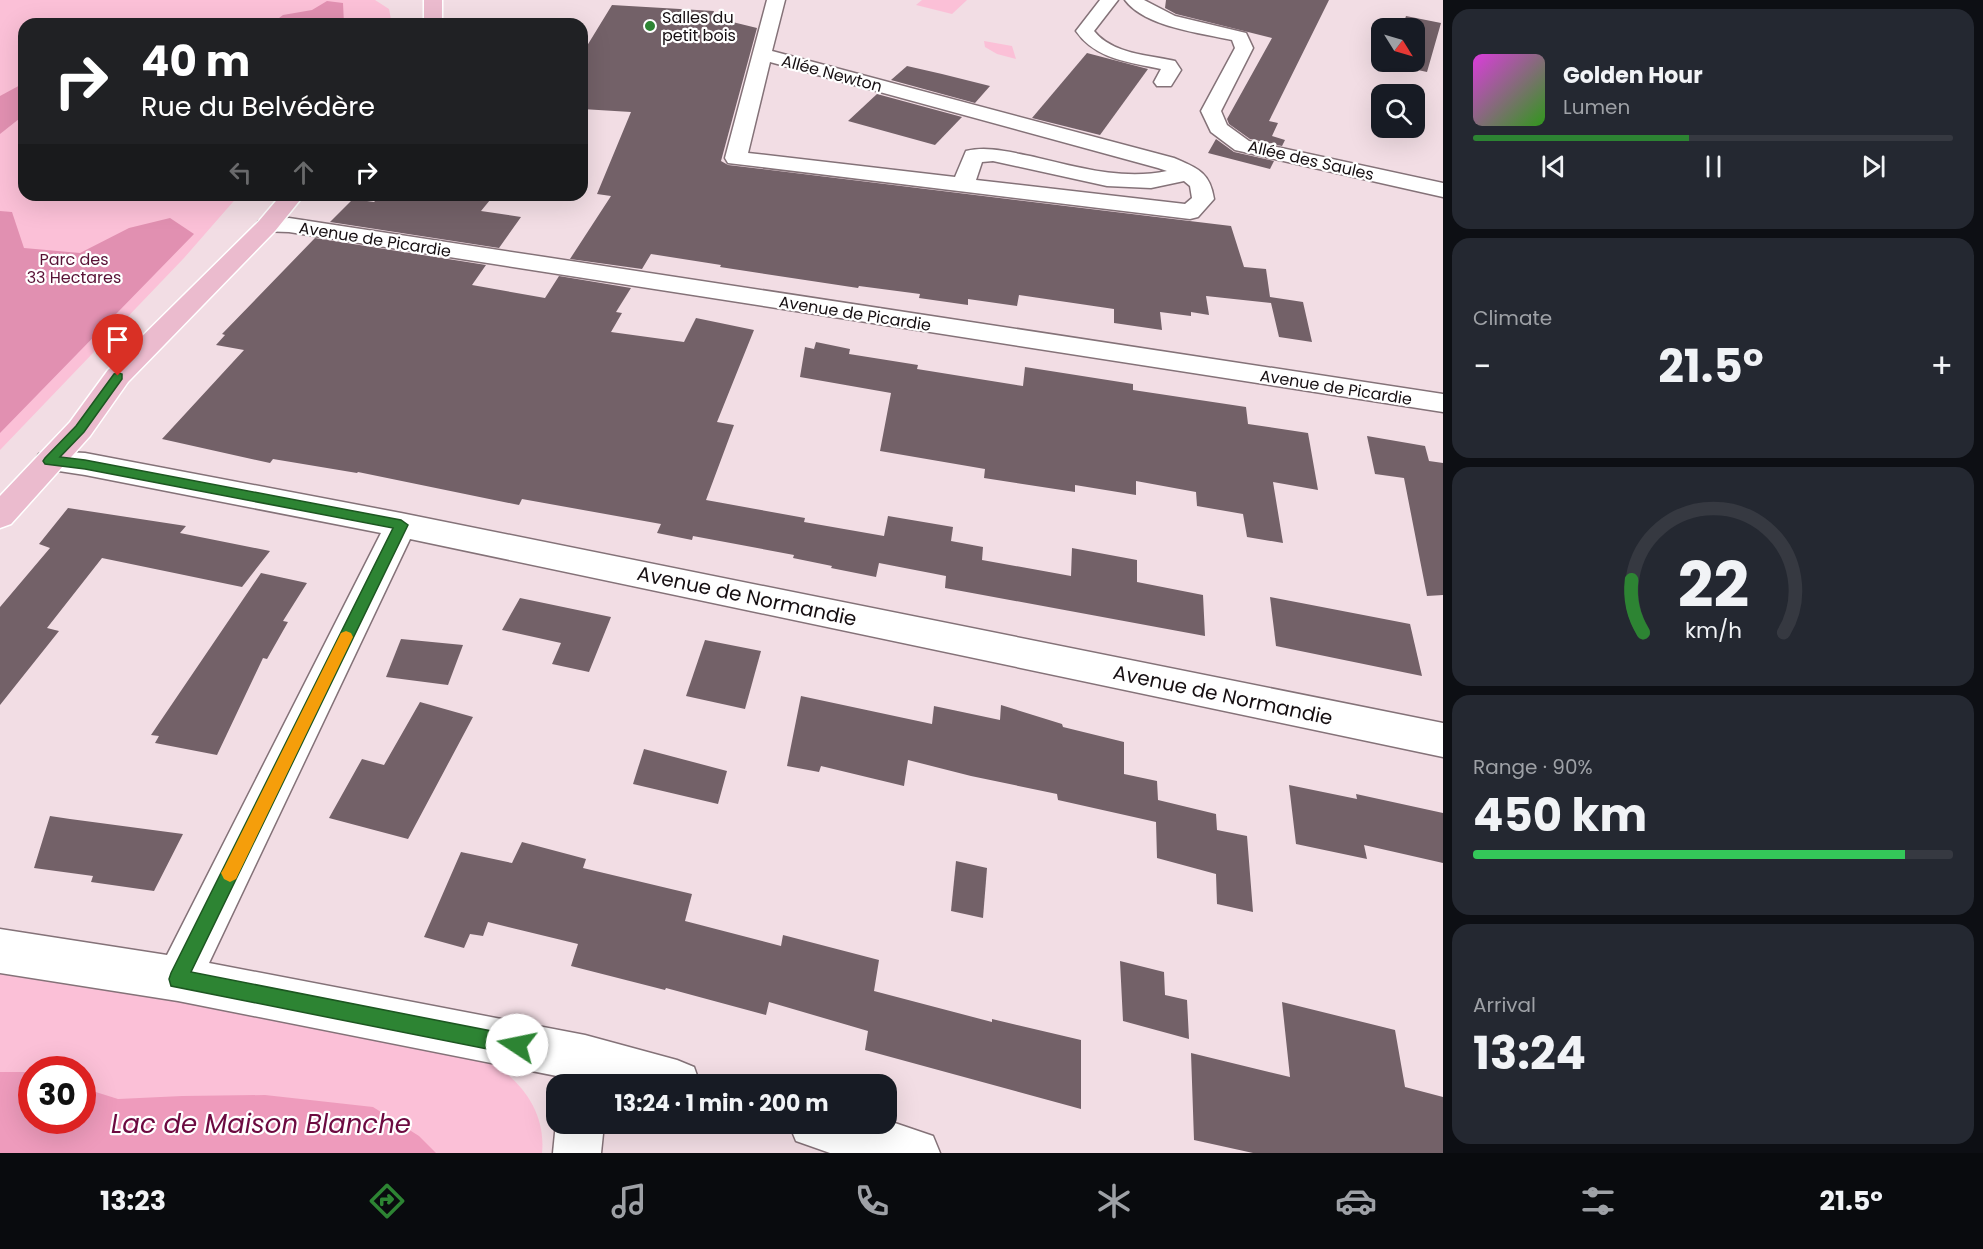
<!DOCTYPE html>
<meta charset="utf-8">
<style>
:root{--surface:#171b24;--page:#242831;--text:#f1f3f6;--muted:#9ea1a6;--line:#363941;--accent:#2d8433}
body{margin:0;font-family:Poppins,sans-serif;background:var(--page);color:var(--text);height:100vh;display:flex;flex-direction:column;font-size:22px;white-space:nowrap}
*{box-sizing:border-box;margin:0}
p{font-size:20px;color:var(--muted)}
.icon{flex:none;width:33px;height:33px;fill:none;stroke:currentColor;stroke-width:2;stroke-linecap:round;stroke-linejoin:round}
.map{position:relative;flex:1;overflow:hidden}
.details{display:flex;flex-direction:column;gap:9px;padding:9px;background:#0d0f14;width:540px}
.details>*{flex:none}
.hud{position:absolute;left:18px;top:18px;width:570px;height:183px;border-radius:18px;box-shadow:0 6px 24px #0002;background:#202124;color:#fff;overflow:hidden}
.needle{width:39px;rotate:127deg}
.tools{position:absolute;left:1371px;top:18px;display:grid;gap:12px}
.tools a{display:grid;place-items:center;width:54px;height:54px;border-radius:12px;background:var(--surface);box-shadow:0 6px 24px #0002;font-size:30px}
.speed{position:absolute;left:18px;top:1056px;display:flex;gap:12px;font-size:30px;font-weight:700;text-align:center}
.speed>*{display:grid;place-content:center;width:78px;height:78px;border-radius:50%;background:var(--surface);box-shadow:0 6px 24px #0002;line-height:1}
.speed .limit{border:9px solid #d22;background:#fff;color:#111}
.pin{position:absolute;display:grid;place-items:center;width:51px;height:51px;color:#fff;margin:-62px -26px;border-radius:50% 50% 50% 0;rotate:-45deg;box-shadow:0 0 6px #0007}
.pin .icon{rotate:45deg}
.me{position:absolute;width:66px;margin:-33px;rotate:281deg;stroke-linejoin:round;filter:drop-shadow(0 0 4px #0008)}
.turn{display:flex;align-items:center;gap:21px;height:126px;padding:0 24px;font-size:27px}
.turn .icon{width:78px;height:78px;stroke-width:2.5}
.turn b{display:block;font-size:42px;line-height:51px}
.lanes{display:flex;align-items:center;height:57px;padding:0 24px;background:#0003;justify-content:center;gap:30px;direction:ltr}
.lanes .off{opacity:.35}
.big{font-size:45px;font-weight:700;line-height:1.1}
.details .widget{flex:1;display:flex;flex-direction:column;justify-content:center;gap:9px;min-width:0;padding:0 21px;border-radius:18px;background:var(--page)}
.details .dial{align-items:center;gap:0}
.dial svg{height:156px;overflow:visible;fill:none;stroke:var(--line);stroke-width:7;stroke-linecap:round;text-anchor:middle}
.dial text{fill:var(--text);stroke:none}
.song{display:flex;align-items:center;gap:18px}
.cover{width:72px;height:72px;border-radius:9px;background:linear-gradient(135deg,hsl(300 70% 55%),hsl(110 70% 35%))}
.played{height:6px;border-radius:3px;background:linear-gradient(90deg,var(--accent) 45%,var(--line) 45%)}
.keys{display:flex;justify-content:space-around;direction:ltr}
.heat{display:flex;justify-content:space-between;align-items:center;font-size:33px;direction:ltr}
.charge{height:9px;border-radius:4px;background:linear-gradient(90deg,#34c759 90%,var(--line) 0)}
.trip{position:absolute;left:546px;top:1074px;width:351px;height:60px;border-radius:18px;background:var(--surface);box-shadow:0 6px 24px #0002;font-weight:700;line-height:60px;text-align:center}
.tab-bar{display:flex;height:96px;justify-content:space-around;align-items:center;background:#090b0e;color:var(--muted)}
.tab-bar .icon{width:42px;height:42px}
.tab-bar .selected{color:var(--accent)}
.tab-bar b{font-size:27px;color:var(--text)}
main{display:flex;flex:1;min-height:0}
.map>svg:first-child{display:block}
.green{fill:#fbc0d7;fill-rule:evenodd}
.forest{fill:#e190b1}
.water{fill:#ee9bbc}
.building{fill:#736168}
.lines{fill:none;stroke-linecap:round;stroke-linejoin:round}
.minor-casing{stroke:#847278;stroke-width:3}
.major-casing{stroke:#fff;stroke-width:3}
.minor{fill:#fff;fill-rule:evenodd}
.major{fill:#ebbbce;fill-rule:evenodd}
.route{fill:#2d8433;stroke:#1d5621;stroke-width:1.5}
.slow{fill:#f59e0b}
.poi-dot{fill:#2d8433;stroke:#fff;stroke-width:2}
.labels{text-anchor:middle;stroke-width:4.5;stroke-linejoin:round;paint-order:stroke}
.far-poi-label{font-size:16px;fill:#160f12;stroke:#fff;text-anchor:start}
.far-street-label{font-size:16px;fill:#160f12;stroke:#fff}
.far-park-label{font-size:16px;fill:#591236;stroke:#fff}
.street-label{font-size:20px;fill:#160f12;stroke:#fff}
.near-water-label{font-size:26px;font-style:italic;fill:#6c0a40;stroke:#fff}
</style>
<main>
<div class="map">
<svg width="1443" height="1153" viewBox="0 0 1443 1153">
<rect width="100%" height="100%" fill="#f2dde4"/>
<!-- green -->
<g class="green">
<path d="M 0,0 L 375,0 L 389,9 L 392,24 L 24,24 L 24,195 L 239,195 L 184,258 L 0,450 Z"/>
<path d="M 922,0 L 967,0 L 952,14 L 916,5 Z"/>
<path d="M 984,41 L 1012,46 L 1016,59 L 997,54 L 985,47 Z"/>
<path d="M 0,973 C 138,994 278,1009 413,1043 C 431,1047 478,1055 492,1063 C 524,1083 546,1115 542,1153 L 0,1153 ZM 32,1070 L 82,1070 L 82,1120 L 32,1120 Z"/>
</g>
<!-- forest -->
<g class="forest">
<path d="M 327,1 L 343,3 L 344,24 L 271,24 L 283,15 L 312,10 Z"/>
<path d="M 24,83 L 24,115 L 0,134 L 0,96 Z"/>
<path d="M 0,211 L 12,212 L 24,248 L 80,253 L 129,228 L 170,218 L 194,234 L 0,433 Z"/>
</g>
<!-- water -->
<path class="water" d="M 0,1072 L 31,1072 L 32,1120 L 82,1120 L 83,1088 L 118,1099 L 182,1096 L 265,1095 L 373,1107 L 419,1136 L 436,1153 L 0,1153 Z"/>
<!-- building -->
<g class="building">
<path d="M 1166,0 L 1329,0 L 1269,121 L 1278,123 L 1272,136 L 1285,140 L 1282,146 L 1250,139 L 1229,124 L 1227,119 L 1272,38 L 1176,14 L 1165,8 Z"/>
<path d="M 612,5 L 714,11 L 712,17 L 757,28 L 721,161 L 728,165 L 1231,226 L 1244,267 L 1266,269 L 1270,297 L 1303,302 L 1312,342 L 1279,337 L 1271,303 L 1206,296 L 1209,315 L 1191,312 L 1191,316 L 1160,312 L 1162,330 L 1114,323 L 1114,309 L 1019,295 L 1017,306 L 968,299 L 968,305 L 919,298 L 920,294 L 859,286 L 858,288 L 720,267 L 721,265 L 651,254 L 642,269 L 570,259 L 611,196 L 597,194 L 631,112 L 582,109 L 582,54 Z"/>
<path d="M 1406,16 L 1441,23 L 1427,72 L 1390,64 L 1391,62 L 1414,62 L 1414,28 L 1402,28 Z"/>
<path d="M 1087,53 L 1148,69 L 1100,135 L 1032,118 Z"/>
<path d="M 907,66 L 942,74 L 990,86 L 975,103 L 891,80 Z"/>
<path d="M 877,94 L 962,117 L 935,145 L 848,121 Z"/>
<path d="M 1216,139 L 1234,152 L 1274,161 L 1270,169 L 1208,153 Z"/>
<path d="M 381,195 L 458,195 L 490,200 L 481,211 L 521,217 L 499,248 L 330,222 L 353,199 L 374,202 Z"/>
<path d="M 315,238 L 486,265 L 472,285 L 545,298 L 559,276 L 631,288 L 616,312 L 622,313 L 611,332 L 684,342 L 696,318 L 754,330 L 717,422 L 734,425 L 706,500 L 805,518 L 804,522 L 884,536 L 888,516 L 953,527 L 951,541 L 983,547 L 982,560 L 1071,576 L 1072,548 L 1137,560 L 1137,582 L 1203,595 L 1205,636 L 945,588 L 946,576 L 879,563 L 876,577 L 831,568 L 832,566 L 793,558 L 794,555 L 693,536 L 692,540 L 657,533 L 661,524 L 522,499 L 519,505 L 358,472 L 357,473 L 273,459 L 270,463 L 162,439 L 244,350 L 216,345 L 225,335 L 222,334 Z"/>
<path d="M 816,342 L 850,349 L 849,354 L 918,365 L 917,369 L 1023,386 L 1025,367 L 1133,384 L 1133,390 L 1246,407 L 1248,424 L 1308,433 L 1318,490 L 1273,482 L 1283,543 L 1247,537 L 1243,514 L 1197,506 L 1196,492 L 1136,481 L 1136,495 L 1075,485 L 1075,492 L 984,478 L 985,469 L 880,451 L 891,393 L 800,377 L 805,347 L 814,349 Z"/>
<path d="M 1367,436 L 1425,446 L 1429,461 L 1443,463 L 1443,595 L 1427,596 L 1404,478 L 1375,474 Z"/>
<path d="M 68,508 L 186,526 L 180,533 L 270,551 L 242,587 L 102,558 L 47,628 L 59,631 L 0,705 L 0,607 L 50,548 L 39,544 Z"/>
<path d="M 261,573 L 307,583 L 283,621 L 288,622 L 267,659 L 263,658 L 217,755 L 155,743 L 159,736 L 151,735 Z"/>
<path d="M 1270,597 L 1410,624 L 1422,676 L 1276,646 Z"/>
<path d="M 520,598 L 611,617 L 589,672 L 552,664 L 561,643 L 502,630 Z"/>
<path d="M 401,639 L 463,645 L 448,685 L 386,677 Z"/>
<path d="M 705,640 L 761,651 L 745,709 L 686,696 Z"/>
<path d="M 801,696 L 932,724 L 934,706 L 1000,720 L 1001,705 L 1062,724 L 1063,727 L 1124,742 L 1124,774 L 1157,781 L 1158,800 L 1216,814 L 1217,830 L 1247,836 L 1253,912 L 1217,904 L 1216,874 L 1157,858 L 1156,822 L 1058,800 L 1057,794 L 971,776 L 908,760 L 904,786 L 821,766 L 819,772 L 787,766 Z"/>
<path d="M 420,702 L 473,717 L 408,839 L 329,818 L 362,759 L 384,765 Z"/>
<path d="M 644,749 L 727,771 L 718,804 L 633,784 Z"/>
<path d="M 1289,785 L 1357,799 L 1356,794 L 1443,813 L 1443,863 L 1364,845 L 1367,859 L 1296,844 Z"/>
<path d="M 50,816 L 70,819 L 183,834 L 154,891 L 91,882 L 93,876 L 34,868 Z"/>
<path d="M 522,842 L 586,859 L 583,868 L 692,894 L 685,921 L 781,946 L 783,935 L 879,960 L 874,991 L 992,1022 L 992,1019 L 1081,1040 L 1081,1109 L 865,1050 L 868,1031 L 769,1002 L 766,1015 L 666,988 L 665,990 L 571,966 L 578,944 L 488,922 L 483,936 L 470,934 L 464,948 L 424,937 L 461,852 L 512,863 Z"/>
<path d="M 956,861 L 987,868 L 983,918 L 951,911 Z"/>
<path d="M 1120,961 L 1164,972 L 1165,995 L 1187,1000 L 1189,1039 L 1123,1021 Z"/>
<path d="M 1282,1002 L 1395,1030 L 1405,1087 L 1443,1097 L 1443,1153 L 1253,1153 L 1194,1140 L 1191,1053 L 1290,1077 Z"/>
</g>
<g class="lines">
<defs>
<g id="minor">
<path d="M 767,0 L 785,0 L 772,51 L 1174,158 C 1197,168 1210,172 1214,199 L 1198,217 L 1190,219 L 728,163 L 725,158 ZM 770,62 L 1158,168 L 1167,171 C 1121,181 1074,166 1030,156 C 1009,152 988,146 966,151 L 955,177 L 748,153 ZM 993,161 L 1107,186 L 1151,188 L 1184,181 L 1190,186 L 1192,198 L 1185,204 L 976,180 L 982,162 Z"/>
<path d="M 1100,0 L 1118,0 L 1094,31 C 1112,54 1149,55 1175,61 L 1181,70 L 1171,86 L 1157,86 L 1154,82 L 1161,69 C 1130,62 1096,60 1076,31 Z"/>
<path d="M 1125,0 L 1144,0 L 1175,16 L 1246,33 L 1253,48 L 1221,111 L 1227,125 L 1249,141 L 1443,183 L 1443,197 L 1235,150 L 1211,132 L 1201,111 L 1235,48 L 1232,40 C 1201,33 1145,27 1125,0 Z"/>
<path d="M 289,218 L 1443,394 L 1443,412 L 289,232 L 259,231 L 255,226 L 259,221 Z"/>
<path d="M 50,451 L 85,453 L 401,513 L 1443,723 L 1443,757 L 410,539 L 209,963 L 585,1035 L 677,1060 L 694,1067 L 700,1084 L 597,1084 L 178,1001 L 0,973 L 0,929 L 167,955 L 381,533 L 85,475 L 39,468 L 35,461 L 39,454 Z"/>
<path d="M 886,1120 L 933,1136 L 940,1153 L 830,1153 L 796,1141 L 789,1124 L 886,1124 Z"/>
<path d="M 556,1123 L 604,1124 L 601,1153 L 553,1153 Z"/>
</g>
<g id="major">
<rect x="424" y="0" width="18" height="24"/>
<path d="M 281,195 L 304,195 L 275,231 L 128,382 L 90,436 L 11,524 L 0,528 L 0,496 L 70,422 L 108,370 L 259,221 Z"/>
</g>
</defs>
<!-- minor casing -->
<use href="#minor" class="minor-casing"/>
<!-- major casing -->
<use href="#major" class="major-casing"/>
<!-- minor -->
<use href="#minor" class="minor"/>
<!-- major -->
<use href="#major" class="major"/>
</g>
<!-- route -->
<path class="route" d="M 118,373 L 122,374 L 122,379 L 84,432 L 60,457 L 85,460 L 401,520 L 408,525 L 191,972 L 517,1036 L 524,1038 L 527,1045 L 524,1052 L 517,1055 L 171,986 L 169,979 L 171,973 L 393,528 L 85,469 L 45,464 L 43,461 L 45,458 L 76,426 L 114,374 Z"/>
<!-- slow -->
<path class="slow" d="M 346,631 L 351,633 L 353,637 L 236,879 L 230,882 L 224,879 L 221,873 L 224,868 L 341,633 Z"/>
<!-- markers -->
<circle class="poi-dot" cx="650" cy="26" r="6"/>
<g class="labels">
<!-- far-poi labels -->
<g class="far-poi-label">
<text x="662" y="23">Salles du<tspan x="662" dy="18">petit bois</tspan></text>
</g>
<!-- far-street labels -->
<g class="far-street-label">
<text transform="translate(832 73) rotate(15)" y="6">Allée Newton</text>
<text transform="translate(1311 160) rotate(13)" y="6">Allée des Saules</text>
<text transform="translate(375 239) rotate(9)" y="6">Avenue de Picardie</text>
<text transform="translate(855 313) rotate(9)" y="6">Avenue de Picardie</text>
<text transform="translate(1336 387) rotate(9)" y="6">Avenue de Picardie</text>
</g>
<!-- far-park labels -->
<g class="far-park-label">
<text x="74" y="265">Parc des<tspan x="74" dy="18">33 Hectares</tspan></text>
</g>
<!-- street labels -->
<g class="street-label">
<text transform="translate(747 596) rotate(12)" y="7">Avenue de Normandie</text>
<text transform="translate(1223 695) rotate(12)" y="7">Avenue de Normandie</text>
</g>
<!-- near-water labels -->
<g class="near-water-label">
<text x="261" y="1133">Lac de Maison Blanche</text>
</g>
</g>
</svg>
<div class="tools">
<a><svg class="needle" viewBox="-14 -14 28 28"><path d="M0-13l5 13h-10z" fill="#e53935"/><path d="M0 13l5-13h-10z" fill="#9ea1a6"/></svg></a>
<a><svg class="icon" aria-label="search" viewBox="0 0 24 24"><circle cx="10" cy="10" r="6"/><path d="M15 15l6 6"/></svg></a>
</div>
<div class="speed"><div class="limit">30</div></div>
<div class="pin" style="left:118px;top:376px;background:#d93025"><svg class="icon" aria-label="arrive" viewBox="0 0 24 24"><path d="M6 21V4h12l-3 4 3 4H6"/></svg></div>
<svg class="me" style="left:517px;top:1045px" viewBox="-20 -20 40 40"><circle r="19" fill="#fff"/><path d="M0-13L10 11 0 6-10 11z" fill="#2d8433"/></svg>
<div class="trip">13:24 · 1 min · 200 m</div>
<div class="hud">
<div class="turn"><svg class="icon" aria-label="right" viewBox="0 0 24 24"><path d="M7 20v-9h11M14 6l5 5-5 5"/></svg><div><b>40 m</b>Rue du Belvédère</div></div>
<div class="lanes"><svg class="icon off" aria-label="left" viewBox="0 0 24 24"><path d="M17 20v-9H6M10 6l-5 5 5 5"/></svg><svg class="icon off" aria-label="ahead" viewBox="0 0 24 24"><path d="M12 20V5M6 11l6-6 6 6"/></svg><svg class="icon" aria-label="right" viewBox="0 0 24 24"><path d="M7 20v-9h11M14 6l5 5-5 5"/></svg></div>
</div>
</div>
<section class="details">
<div class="widget">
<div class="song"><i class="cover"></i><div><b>Golden Hour</b><p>Lumen</p></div></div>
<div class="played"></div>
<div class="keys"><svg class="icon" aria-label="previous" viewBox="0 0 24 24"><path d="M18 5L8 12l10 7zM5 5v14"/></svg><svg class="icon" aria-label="pause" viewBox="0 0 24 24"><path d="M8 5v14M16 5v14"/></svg><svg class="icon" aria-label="next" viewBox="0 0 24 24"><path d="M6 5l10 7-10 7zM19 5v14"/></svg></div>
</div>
<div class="widget"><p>Climate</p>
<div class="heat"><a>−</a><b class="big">21.5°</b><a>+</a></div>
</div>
<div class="widget dial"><svg viewBox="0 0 100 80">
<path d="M14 69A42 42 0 1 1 86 69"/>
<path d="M14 69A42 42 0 0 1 8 42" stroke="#2d8433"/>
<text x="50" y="56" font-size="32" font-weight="700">22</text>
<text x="50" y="72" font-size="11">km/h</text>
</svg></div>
<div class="widget"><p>Range · 90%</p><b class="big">450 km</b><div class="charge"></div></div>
<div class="widget"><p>Arrival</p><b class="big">13:24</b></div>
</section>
</main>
<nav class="tab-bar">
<b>13:23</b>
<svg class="icon selected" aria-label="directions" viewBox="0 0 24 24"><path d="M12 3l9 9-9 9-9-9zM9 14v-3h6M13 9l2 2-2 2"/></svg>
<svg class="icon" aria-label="music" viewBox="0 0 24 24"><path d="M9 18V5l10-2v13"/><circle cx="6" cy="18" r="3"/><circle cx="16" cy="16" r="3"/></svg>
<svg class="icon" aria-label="phone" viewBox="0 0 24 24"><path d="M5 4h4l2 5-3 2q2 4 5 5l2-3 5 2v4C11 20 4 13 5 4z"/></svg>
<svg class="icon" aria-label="climate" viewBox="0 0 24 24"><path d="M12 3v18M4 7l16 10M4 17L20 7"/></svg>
<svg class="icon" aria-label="car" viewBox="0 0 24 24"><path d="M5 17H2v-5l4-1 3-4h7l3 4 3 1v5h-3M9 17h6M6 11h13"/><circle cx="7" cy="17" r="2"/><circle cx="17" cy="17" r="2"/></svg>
<svg class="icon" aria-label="filters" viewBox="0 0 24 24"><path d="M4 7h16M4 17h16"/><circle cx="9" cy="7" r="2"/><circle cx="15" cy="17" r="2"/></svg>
<b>21.5°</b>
</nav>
